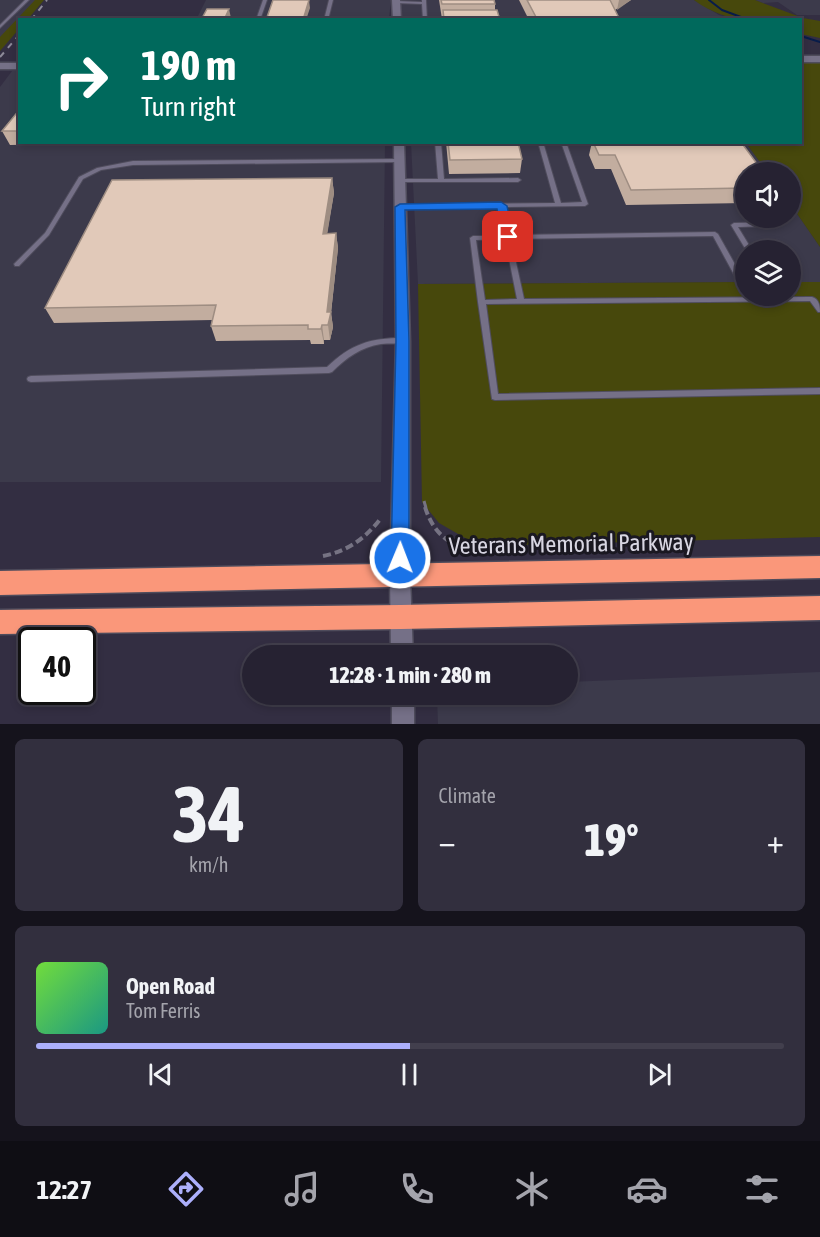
<!DOCTYPE html>
<meta charset="utf-8">
<style>
:root{--surface:#262232;--page:#322f3e;--text:#f1f3f6;--muted:#a4a4ac;--line:#423f4d;--accent:#acaffb}
body{margin:0;font-family:"Asap Condensed",sans-serif;background:var(--page);color:var(--text);height:100vh;display:flex;flex-direction:column;font-size:22px;white-space:nowrap}
*{box-sizing:border-box;margin:0}
p{font-size:20px;color:var(--muted)}
.icon{flex:none;width:33px;height:33px;fill:none;stroke:currentColor;stroke-width:2;stroke-linecap:round;stroke-linejoin:round}
.map{position:relative;height:724px;overflow:hidden}
.drawer{display:flex;flex-direction:column;gap:15px;padding:15px;background:#15131c;flex:1}
.drawer>*{flex:none}
.hud{position:absolute;left:18px;top:18px;width:784px;height:126px;border-radius:0px;box-shadow:0 3px 9px #0003,0 0 0 2px var(--line);background:#00695c;color:#fff;overflow:hidden}
.tools{position:absolute;left:735px;top:162px;display:grid;gap:12px}
.tools a{display:grid;place-items:center;width:66px;height:66px;border-radius:50%;background:var(--surface);box-shadow:0 3px 9px #0003,0 0 0 2px var(--line);font-size:30px}
.speed{position:absolute;left:18px;top:627px;display:flex;gap:12px;font-size:30px;font-weight:700;text-align:center}
.speed>*{display:grid;place-content:center;width:78px;height:78px;border-radius:50%;background:var(--surface);box-shadow:0 3px 9px #0003,0 0 0 2px var(--line);line-height:1}
.speed .limit{border:3px solid #111;border-radius:9px;background:#fff;color:#111}
.pin{position:absolute;display:grid;place-items:center;width:51px;height:51px;color:#fff;margin:-26px;border-radius:12px;box-shadow:0 3px 9px #0006}
.me{position:absolute;width:66px;margin:-33px;rotate:1deg;stroke-linejoin:round;filter:drop-shadow(0 0 4px #0008)}
.turn{display:flex;align-items:center;gap:21px;height:126px;padding:0 24px;font-size:27px}
.turn .icon{width:78px;height:78px;stroke-width:2.5}
.turn b{display:block;font-size:42px;line-height:51px}
.big{font-size:45px;font-weight:800;line-height:1.1}
.drawer .card{flex:1;display:flex;flex-direction:column;justify-content:center;gap:9px;min-width:0;padding:0 21px;border-radius:9px;background:var(--page)}
.drawer .dial{align-items:center;gap:0}
.dial b{font-size:78px;line-height:1}
.song{display:flex;align-items:center;gap:18px}
.cover{width:72px;height:72px;border-radius:9px;background:linear-gradient(135deg,hsl(100 70% 55%),hsl(170 70% 35%))}
.played{height:6px;border-radius:3px;background:linear-gradient(90deg,var(--accent) 50%,var(--line) 50%)}
.keys{display:flex;justify-content:space-around;direction:ltr}
.heat{display:flex;justify-content:space-between;align-items:center;font-size:33px;direction:ltr}
.drawer .tiles{flex:1;display:grid;gap:15px;grid-template-columns:1fr 1fr}
.card:last-child{grid-column:span 2}
.trip{position:absolute;left:242px;top:645px;width:336px;height:60px;border-radius:30px;background:var(--surface);box-shadow:0 3px 9px #0003,0 0 0 2px var(--line);font-weight:800;line-height:60px;text-align:center}
.tab-bar{display:flex;height:96px;justify-content:space-around;align-items:center;background:#0f0e14;color:var(--muted)}
.tab-bar .icon{width:42px;height:42px}
.tab-bar .on{color:var(--accent)}
.tab-bar b{font-size:27px;color:var(--text)}
.map>svg:first-child{display:block}
.industrial{fill:#3c3a4b}
.green{fill:#47480c}
.lines{fill:none;stroke-linecap:round;stroke-linejoin:round}
.stream{stroke:#081c4a;stroke-width:2}
.lane-casing{stroke:#4f4c5c;stroke-width:2}
.street-casing{stroke:#4f4c5c;stroke-width:3}
.secondary-casing{stroke:#4f4c5c;stroke-width:3}
.highway-casing{stroke:#4f4c5c;stroke-width:3}
.path-far1{stroke:#767383;stroke-width:3;stroke-dasharray:7 3;stroke-linecap:butt}
.path{stroke:#767383;stroke-width:4;stroke-dasharray:8 4;stroke-linecap:butt}
.lane{fill:#757087;fill-rule:evenodd}
.street{fill:#757087;fill-rule:evenodd}
.secondary{fill:#757087;fill-rule:evenodd}
.highway{fill:#fa977a;fill-rule:evenodd}
.rail{stroke:#8d8a99;stroke-width:2;stroke-dasharray:6 6;stroke-linecap:butt}
.wall{fill:#c2ad9f}
.shaded-wall{fill:#9e8d82}
.building{fill:#e1c9b9;stroke:#9e8d82;stroke-width:1.5}
.route{fill:#1a73e8;stroke:#114b97;stroke-width:1.5}
.labels{text-anchor:middle;stroke-width:6;stroke-linejoin:round;paint-order:stroke}
.near-street-label{font-size:24px;fill:#d8d6e2;stroke:#1a1821}
</style>
<div class="map">
<svg width="820" height="724" viewBox="0 0 820 724">
<rect width="100%" height="100%" fill="#332e42"/>
<!-- industrial -->
<g class="industrial">
<path d="M 0,0 L 40,0 L 20,20 L 0,50 Z"/>
<path d="M 206,0 L 391,0 L 389,19 L 196,20 Z"/>
<path d="M 391,0 L 694,0 L 719,15 L 734,19 L 391,19 Z"/>
<path d="M 755,0 L 820,0 L 820,15 L 797,15 L 778,2 L 763,3 Z"/>
<path d="M 12,71 L 19,71 L 20,142 L 385,143 L 381,482 L 0,482 L 0,87 Z"/>
<path d="M 411,143 L 746,143 L 767,172 L 746,172 L 746,218 L 790,218 L 791,205 L 820,247 L 820,282 L 791,282 L 790,250 L 746,250 L 745,282 L 418,284 Z"/>
<path d="M 820,672 L 820,724 L 438,724 L 437,695 L 567,694 L 567,682 Z"/>
</g>
<!-- green -->
<g class="green">
<path d="M 35,0 L 44,0 L 28,19 L 20,20 L 19,29 L 0,51 L 0,37 Z"/>
<path d="M 694,0 L 755,0 L 803,18 L 820,21 L 820,38 L 801,34 L 801,20 C 760,20 730,26 694,0 Z"/>
<path d="M 820,62 L 820,247 L 791,205 L 790,172 L 767,172 L 746,143 L 801,142 L 801,63 Z"/>
<path d="M 745,282 L 746,296 L 790,296 L 791,282 L 820,282 L 820,537 L 479,546 L 439,523 L 422,502 L 418,284 Z"/>
</g>
<g class="lines">
<!-- stream -->
<g class="stream">
<path d="M 709,0 L 722,10 L 749,20"/>
<path d="M 801,36 L 820,42"/>
</g>
<defs>
<g id="lane">
<path d="M 25,0 L 29,0 L 0,28 L 0,25 Z"/>
<path d="M 263,0 L 267,0 L 260,20 L 256,20 Z"/>
<path d="M 329,0 L 333,0 L 328,20 L 324,20 Z"/>
<path d="M 422,0 L 426,0 L 427,20 L 423,20 L 422,4 L 396,3 L 394,2 L 396,1 L 422,2 Z"/>
<path d="M 492,18 L 507,18 L 509,19 L 490,20 Z"/>
<path d="M 435,142 L 441,142 L 444,179 L 518,178 L 521,180 L 518,182 L 398,182 L 398,180 L 400,179 L 438,179 Z"/>
<path d="M 538,142 L 543,142 L 561,203 L 582,202 L 561,142 L 566,142 L 588,204 L 585,206 L 504,207 L 510,235 L 715,232 L 718,234 L 746,284 L 746,293 L 743,291 L 713,236 L 511,239 L 524,299 L 812,297 C 819,299 820,306 820,312 L 818,312 L 810,301 L 486,304 L 498,394 L 820,388 L 820,394 L 495,400 L 492,399 L 478,302 L 470,238 L 473,236 L 504,236 L 499,207 L 400,209 L 397,207 L 400,205 L 555,203 ZM 505,239 L 517,299 L 485,300 L 476,240 Z"/>
<path d="M 399,159 L 401,160 L 401,162 L 133,165 L 101,170 L 83,179 L 49,235 L 19,266 L 15,266 L 14,264 L 45,233 L 79,177 L 97,168 L 133,161 Z"/>
<path d="M 766,218 L 772,218 L 777,224 L 774,226 L 738,227 L 752,250 L 746,250 L 731,225 L 734,223 L 769,222 Z"/>
<path d="M 403,338 L 406,339 L 407,341 L 406,343 C 398,344 389,343 381,344 C 361,347 346,358 332,372 L 329,373 L 31,382 L 28,381 L 27,379 L 28,377 L 31,376 L 327,367 C 351,344 370,338 403,338 Z"/>
</g>
<g id="street">
<path d="M 392,0 L 400,0 L 401,20 L 393,20 Z"/>
<rect x="801" y="56" width="19" height="6"/>
</g>
<g id="secondary">
<rect x="0" y="63" width="20" height="6"/>
<path d="M 394,142 L 404,142 L 410,341 L 410,576 L 413,656 L 391,656 L 390,576 L 396,341 Z"/>
<rect x="392" y="694" width="22" height="30"/>
</g>
<g id="highway">
<path d="M 820,556 L 820,578 L 0,595 L 0,571 Z"/>
<path d="M 820,596 L 820,620 L 401,629 L 0,634 L 0,610 L 401,605 Z"/>
</g>
</defs>
<!-- lane casing -->
<use href="#lane" class="lane-casing"/>
<!-- street casing -->
<use href="#street" class="street-casing"/>
<!-- secondary casing -->
<use href="#secondary" class="secondary-casing"/>
<!-- highway casing -->
<use href="#highway" class="highway-casing"/>
<!-- path-far1 -->
<path class="path-far1" d="M 424,501 L 426,508"/>
<!-- path -->
<g class="path">
<path d="M 425,507 C 434,536 452,547 481,553"/>
<path d="M 323,556 C 348,551 366,538 381,518"/>
</g>
<!-- lane -->
<use href="#lane" class="lane"/>
<!-- street -->
<use href="#street" class="street"/>
<!-- secondary -->
<use href="#secondary" class="secondary"/>
<!-- highway -->
<use href="#highway" class="highway"/>
<!-- rail -->
<g class="rail">
<path d="M 31,20 L 47,0"/>
<path d="M 0,57 L 20,34"/>
</g>
</g>
<!-- wall -->
<g class="wall">
<path d="M 439,0 L 494,0 L 495,4 L 495,10 L 442,19 Z"/>
<path d="M 519,0 L 631,0 L 615,10 L 620,20 L 529,20 Z"/>
<path d="M 20,109 L 20,142 L 66,142 L 65,144 L 10,145 L 2,131 Z"/>
<path d="M 446,142 L 518,142 L 522,159 L 520,173 L 449,174 Z"/>
<path d="M 592,142 L 741,142 L 746,172 L 746,203 L 626,205 L 611,169 L 595,169 L 589,155 Z"/>
<path d="M 332,178 L 334,193 L 327,233 L 336,233 L 338,248 L 331,313 L 333,327 L 330,340 L 324,340 L 324,344 L 311,344 L 310,340 L 216,341 L 211,326 L 212,320 L 54,323 L 45,308 Z"/>
</g>
<!-- shaded-wall -->
<g class="shaded-wall">
<path d="M 309,0 L 310,8 L 306,20 L 303,20 Z"/>
<path d="M 619,0 L 631,0 L 617,10 Z"/>
<path d="M 229,9 L 231,18 L 231,20 L 224,20 Z"/>
<path d="M 332,178 L 334,193 L 325,248 L 323,234 Z"/>
<path d="M 336,233 L 338,248 L 331,313 L 333,327 L 330,340 L 328,325 L 327,312 Z"/>
<path d="M 322,325 L 324,340 L 324,344 L 321,329 Z"/>
</g>
<!-- building -->
<g class="building">
<path d="M 273,0 L 309,0 L 303,20 L 266,20 Z"/>
<path d="M 441,0 L 494,0 L 495,4 L 442,4 Z"/>
<path d="M 527,0 L 610,0 L 620,20 L 541,20 L 541,17 L 536,17 Z"/>
<path d="M 207,9 L 229,9 L 224,20 L 201,20 Z"/>
<path d="M 443,10 L 497,10 L 500,20 L 426,20 L 444,19 Z"/>
<path d="M 20,109 L 20,131 L 2,131 Z"/>
<path d="M 448,142 L 518,142 L 522,159 L 450,160 Z"/>
<path d="M 593,142 L 741,142 L 763,172 L 746,172 L 746,188 L 631,190 L 615,155 L 599,155 Z"/>
<path d="M 332,178 L 323,234 L 336,233 L 327,312 L 331,312 L 328,325 L 322,325 L 321,329 L 308,329 L 308,325 L 211,326 L 216,305 L 45,308 L 112,180 Z"/>
</g>
<!-- route -->
<path class="route" d="M 501,202 L 507,206 L 514,237 L 508,241 L 502,237 L 497,209 L 405,210 L 409,341 L 409,558 L 406,564 L 400,567 L 394,564 L 391,558 L 396,341 L 395,207 L 400,204 Z"/>
<g class="labels">
<!-- near-street labels -->
<g class="near-street-label">
<text transform="translate(571 544) rotate(-1)" y="8">Veterans Memorial Parkway</text>
</g>
</g>
</svg>
<div class="tools">
<a><svg class="icon" aria-label="sound" viewBox="0 0 24 24"><path d="M4 9h4l5-4v14l-5-4H4zM17 9q2 3 0 6"/></svg></a>
<a><svg class="icon" aria-label="layers" viewBox="0 0 24 24"><path d="M12 4l9 5-9 5-9-5zM3 14l9 5 9-5"/></svg></a>
</div>
<div class="speed"><div class="limit">40</div></div>
<div class="pin" style="left:508px;top:237px;background:#d93025"><svg class="icon" aria-label="arrive" viewBox="0 0 24 24"><path d="M6 21V4h12l-3 4 3 4H6"/></svg></div>
<svg class="me" style="left:400px;top:558px" viewBox="-20 -20 40 40"><circle r="17" fill="#1a73e8" stroke="#fff" stroke-width="3"/><path d="M0-11L8 9 0 5-8 9z" fill="#fff"/></svg>
<div class="trip">12:28 · 1 min · 280 m</div>
<div class="hud">
<div class="turn"><svg class="icon" aria-label="right" viewBox="0 0 24 24"><path d="M7 20v-9h11M14 6l5 5-5 5"/></svg><div><b>190 m</b>Turn right</div></div>
</div>
</div>
<section class="drawer">
<div class="tiles">
<div class="card dial"><b>34</b><p>km/h</p></div>
<div class="card"><p>Climate</p>
<div class="heat"><a>−</a><b class="big">19°</b><a>+</a></div>
</div>
<div class="card">
<div class="song"><i class="cover"></i><div><b>Open Road</b><p>Tom Ferris</p></div></div>
<div class="played"></div>
<div class="keys"><svg class="icon" aria-label="previous" viewBox="0 0 24 24"><path d="M18 5L8 12l10 7zM5 5v14"/></svg><svg class="icon" aria-label="pause" viewBox="0 0 24 24"><path d="M8 5v14M16 5v14"/></svg><svg class="icon" aria-label="next" viewBox="0 0 24 24"><path d="M6 5l10 7-10 7zM19 5v14"/></svg></div>
</div>
</div>
</section>
<nav class="tab-bar">
<b>12:27</b>
<svg class="icon on" aria-label="directions" viewBox="0 0 24 24"><path d="M12 3l9 9-9 9-9-9zM9 14v-3h6M13 9l2 2-2 2"/></svg>
<svg class="icon" aria-label="music" viewBox="0 0 24 24"><path d="M9 18V5l10-2v13"/><circle cx="6" cy="18" r="3"/><circle cx="16" cy="16" r="3"/></svg>
<svg class="icon" aria-label="phone" viewBox="0 0 24 24"><path d="M5 4h4l2 5-3 2q2 4 5 5l2-3 5 2v4C11 20 4 13 5 4z"/></svg>
<svg class="icon" aria-label="climate" viewBox="0 0 24 24"><path d="M12 3v18M4 7l16 10M4 17L20 7"/></svg>
<svg class="icon" aria-label="car" viewBox="0 0 24 24"><path d="M5 17H2v-5l4-1 3-4h7l3 4 3 1v5h-3M9 17h6M6 11h13"/><circle cx="7" cy="17" r="2"/><circle cx="17" cy="17" r="2"/></svg>
<svg class="icon" aria-label="filters" viewBox="0 0 24 24"><path d="M4 7h16M4 17h16"/><circle cx="9" cy="7" r="2"/><circle cx="15" cy="17" r="2"/></svg>
</nav>
